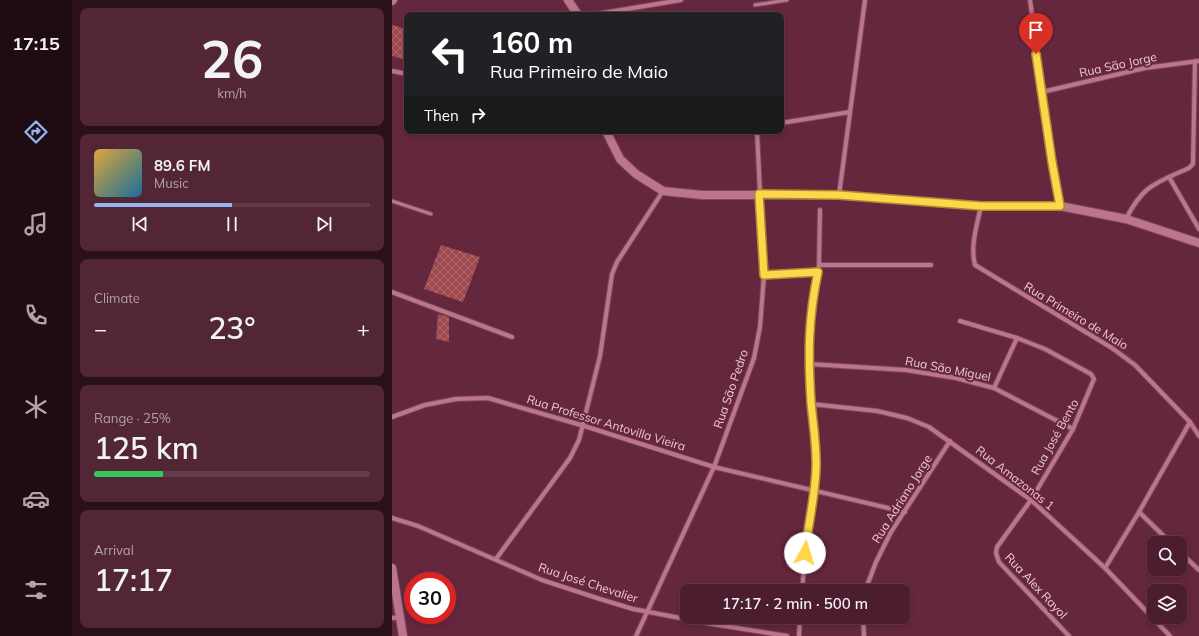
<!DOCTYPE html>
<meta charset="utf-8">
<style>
:root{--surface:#4c1d2e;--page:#532636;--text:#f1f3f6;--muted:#b2a2aa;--line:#633b4a;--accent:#95b2f1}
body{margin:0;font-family:Mulish,sans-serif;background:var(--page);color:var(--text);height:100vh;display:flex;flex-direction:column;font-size:15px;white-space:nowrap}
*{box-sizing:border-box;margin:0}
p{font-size:13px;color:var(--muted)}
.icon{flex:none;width:22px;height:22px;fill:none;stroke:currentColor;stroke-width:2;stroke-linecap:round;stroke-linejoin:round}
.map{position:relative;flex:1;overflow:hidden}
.panel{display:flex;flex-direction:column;gap:8px;padding:8px;background:#2a1019;width:320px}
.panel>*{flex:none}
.banner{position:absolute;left:12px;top:12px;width:380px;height:122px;border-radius:8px;box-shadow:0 2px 6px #0003,0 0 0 1px var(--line);background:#202124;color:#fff;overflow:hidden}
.buttons{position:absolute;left:755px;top:536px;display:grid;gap:8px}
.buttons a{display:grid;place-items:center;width:40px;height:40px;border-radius:8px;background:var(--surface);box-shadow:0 2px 6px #0003,0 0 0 1px var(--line);font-size:20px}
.speed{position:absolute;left:12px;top:572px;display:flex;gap:8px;font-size:20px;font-weight:700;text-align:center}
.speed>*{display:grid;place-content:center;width:52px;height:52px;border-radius:50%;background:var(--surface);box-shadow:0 2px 6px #0003,0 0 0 1px var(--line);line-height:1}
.speed .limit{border:6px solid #d22;background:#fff;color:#111}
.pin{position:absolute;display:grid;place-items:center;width:34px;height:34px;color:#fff;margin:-41px -17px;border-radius:50% 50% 50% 0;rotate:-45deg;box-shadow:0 0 4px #0007}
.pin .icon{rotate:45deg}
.me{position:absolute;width:44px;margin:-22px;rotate:6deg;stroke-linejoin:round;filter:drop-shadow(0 0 3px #0008)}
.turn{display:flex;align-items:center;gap:14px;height:84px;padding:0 20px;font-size:18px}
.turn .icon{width:52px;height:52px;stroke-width:2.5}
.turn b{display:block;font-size:28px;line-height:34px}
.then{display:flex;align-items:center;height:38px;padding:0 20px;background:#0003;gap:8px;font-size:15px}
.big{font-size:30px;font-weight:600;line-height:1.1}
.panel .tile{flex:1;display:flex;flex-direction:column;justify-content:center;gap:6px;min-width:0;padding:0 14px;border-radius:8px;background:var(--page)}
.panel .dial{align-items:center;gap:0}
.dial b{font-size:52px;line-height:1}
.song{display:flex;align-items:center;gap:12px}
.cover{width:48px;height:48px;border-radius:6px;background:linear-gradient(135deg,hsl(40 70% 55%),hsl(200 70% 35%))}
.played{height:4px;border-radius:2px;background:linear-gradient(90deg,var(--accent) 50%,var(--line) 50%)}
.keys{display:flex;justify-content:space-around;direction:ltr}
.heat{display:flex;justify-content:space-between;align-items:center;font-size:22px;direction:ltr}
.charge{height:6px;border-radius:3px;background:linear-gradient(90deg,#34c759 25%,var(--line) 0)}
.trip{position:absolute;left:288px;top:584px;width:230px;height:40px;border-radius:8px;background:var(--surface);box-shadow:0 2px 6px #0003,0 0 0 1px var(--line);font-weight:600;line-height:40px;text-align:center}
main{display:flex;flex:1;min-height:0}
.menu{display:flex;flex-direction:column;width:72px;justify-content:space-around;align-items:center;background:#1e0c12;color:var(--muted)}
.menu .icon{width:28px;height:28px}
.menu .on{color:var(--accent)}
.menu b{font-size:18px;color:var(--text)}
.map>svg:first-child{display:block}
.building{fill:url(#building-cross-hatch)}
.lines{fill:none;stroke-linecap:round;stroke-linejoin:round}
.lane-casing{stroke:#7d475d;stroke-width:5}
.street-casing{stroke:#7d475d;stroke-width:6}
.secondary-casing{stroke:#7d475d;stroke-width:10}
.lane{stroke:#bc758c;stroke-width:3}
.street{stroke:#bc758c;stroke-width:4}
.secondary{stroke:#bc758c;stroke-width:8}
.route-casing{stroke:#a68a30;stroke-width:10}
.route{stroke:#ffd54a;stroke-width:7}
.labels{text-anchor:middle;stroke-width:4;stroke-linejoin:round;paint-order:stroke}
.street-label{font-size:12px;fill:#efc8d3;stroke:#65273e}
</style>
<main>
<nav class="menu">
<b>17:15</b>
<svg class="icon on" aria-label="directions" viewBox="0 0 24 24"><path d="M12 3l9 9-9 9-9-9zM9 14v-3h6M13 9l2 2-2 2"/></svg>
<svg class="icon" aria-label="music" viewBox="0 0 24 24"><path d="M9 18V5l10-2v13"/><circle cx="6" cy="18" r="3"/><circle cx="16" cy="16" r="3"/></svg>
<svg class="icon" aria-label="phone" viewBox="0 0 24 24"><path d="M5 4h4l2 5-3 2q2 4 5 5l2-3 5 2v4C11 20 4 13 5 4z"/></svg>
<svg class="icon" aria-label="climate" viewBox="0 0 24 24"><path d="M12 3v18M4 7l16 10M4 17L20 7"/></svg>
<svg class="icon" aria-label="car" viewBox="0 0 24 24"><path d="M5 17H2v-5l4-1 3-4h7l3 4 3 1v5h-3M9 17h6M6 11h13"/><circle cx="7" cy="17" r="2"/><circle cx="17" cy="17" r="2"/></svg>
<svg class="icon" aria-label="filters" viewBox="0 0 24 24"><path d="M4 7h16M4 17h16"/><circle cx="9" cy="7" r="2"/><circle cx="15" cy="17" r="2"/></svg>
</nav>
<section class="panel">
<div class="tile dial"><b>26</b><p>km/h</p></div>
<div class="tile">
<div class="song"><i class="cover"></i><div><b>89.6 FM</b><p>Music</p></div></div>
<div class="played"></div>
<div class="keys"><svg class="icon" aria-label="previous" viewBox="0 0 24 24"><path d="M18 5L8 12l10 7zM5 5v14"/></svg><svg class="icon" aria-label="pause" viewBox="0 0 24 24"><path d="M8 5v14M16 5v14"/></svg><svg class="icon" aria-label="next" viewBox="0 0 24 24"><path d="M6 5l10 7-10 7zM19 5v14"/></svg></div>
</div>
<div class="tile"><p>Climate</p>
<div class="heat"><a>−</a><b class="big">23°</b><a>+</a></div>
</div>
<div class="tile"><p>Range · 25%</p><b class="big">125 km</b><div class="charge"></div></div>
<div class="tile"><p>Arrival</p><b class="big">17:17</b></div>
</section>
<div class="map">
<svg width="807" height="636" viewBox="0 0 807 636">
<defs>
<pattern id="building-cross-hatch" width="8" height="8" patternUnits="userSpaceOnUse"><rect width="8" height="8" fill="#9d494d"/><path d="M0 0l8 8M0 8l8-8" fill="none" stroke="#b06a6e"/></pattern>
</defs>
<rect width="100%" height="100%" fill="#65273e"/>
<!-- building -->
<g class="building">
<path d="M 0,25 L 15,29 L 15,60 L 0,56 Z"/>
<path d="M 49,245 L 88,257 L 71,302 L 32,289 Z"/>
<path d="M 46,314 L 57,317 L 57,342 L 44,339 Z"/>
</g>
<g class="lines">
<defs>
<g id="lane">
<path d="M 363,5 L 395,0"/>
<path d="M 0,201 L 39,214"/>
</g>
<g id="street">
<path d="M 638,0 L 660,162 L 668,206"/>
<path d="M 199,15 L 289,0"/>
<path d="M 0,71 L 15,74"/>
<path d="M 650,92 L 753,68 L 807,61"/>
<path d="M 389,123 L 458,112"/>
<path d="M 777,177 L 807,229"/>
<path d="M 447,195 L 473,0"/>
<path d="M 589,206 C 585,225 578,246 583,265 L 720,348 L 743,365 L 798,422 L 807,436"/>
<path d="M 734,219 C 751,185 764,183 797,168 L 801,164 L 803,61"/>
<path d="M 427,265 L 539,265"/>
<path d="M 372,275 L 426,272"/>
<path d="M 0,292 L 120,337"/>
<path d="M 568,321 L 625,338 L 653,349 L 699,374 L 702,379 L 681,429 L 639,500 L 605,547 L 604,553 L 607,562 L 677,636"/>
<path d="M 417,364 L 514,370 L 564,378 L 602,388 L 681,429"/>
<path d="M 602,388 L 625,338"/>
<path d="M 419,404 L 485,411 L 515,418 L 537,427 L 639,500 L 713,568 L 778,636"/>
<path d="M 0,417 L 33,405 L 64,399 L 96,398 L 189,425 L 322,467 L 513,512"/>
<path d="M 747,512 L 779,543"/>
<path d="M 0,518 L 26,526 L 150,580 L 208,599 L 241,609 L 320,624 L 395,636"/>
<path d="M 788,552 L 807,570"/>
<path d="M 104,559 L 178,458 L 187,440 L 208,356 L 220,274 L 225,262 L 271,191"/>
<path d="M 713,568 L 747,512 L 798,422"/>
<path d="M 410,591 L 416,523 L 423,492 L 424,468 L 417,364 L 417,326 L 427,265 L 428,210"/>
<path d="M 473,591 L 484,562 L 499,532 L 558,441"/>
<path d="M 471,617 L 472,636"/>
<path d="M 0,618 L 9,617"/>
<path d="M 244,636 L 322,467 L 362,358 L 368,327 L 372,275 L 365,131"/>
<path d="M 407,636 L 408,617"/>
</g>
<g id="secondary">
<path d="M 176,0 L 186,15"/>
<path d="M 0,1 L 1,0"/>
<path d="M 214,131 L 228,159 L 244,174 L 271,191 L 310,195 L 447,195 L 589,206 L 668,206 L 734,219 L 807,243"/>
<path d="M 0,568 L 11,636"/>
</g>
</defs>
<!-- lane casing -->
<use href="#lane" class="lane-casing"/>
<!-- street casing -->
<use href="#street" class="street-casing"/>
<!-- secondary casing -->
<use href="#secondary" class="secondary-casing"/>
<!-- lane -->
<use href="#lane" class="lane"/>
<!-- street -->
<use href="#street" class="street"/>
<!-- secondary -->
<use href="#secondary" class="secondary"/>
</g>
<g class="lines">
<defs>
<path id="route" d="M 413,553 C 416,525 423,497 424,469 C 425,447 421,424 419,402 C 416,355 416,319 426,272 L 372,275 L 367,194 L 447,195 L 589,206 L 668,206 L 660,162 L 644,54"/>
</defs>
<!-- route casing -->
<use href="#route" class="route-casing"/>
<!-- route -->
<use href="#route" class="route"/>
</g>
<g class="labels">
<!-- street labels -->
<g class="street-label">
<text transform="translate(726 65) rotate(-12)" y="4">Rua São Jorge</text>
<text transform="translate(684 316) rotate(31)" y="4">Rua Primeiro de Maio</text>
<text transform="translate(556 369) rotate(11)" y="4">Rua São Miguel</text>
<text transform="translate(339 389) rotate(-71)" y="4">Rua São Pedro</text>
<text transform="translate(214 423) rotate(17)" y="4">Rua Professor Antovilla Vieira</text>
<text transform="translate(663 437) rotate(-61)" y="4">Rua José Bento</text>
<text transform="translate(623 478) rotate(38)" y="4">Rua Amazonas 1</text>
<text transform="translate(510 499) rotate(-58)" y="4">Rua Adriano Jorge</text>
<text transform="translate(196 583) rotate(18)" y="4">Rua José Chevalier</text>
<text transform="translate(644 586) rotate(47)" y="4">Rua Alex Rayol</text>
</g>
</g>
</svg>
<div class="buttons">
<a><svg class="icon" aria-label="search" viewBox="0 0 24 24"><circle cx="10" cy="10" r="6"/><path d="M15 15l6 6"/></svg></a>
<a><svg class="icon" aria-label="layers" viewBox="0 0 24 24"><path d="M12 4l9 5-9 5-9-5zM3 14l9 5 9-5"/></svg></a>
</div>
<div class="speed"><div class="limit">30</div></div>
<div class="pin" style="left:644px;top:54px;background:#d93025"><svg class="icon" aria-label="arrive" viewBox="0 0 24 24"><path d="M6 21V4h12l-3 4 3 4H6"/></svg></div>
<svg class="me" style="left:413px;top:553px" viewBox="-20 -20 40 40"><circle r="19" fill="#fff"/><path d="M0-13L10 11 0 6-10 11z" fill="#ffd54a"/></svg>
<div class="trip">17:17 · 2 min · 500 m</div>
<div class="banner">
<div class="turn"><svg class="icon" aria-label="left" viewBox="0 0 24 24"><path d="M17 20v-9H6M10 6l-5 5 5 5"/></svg><div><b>160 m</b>Rua Primeiro de Maio</div></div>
<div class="then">Then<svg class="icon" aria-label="right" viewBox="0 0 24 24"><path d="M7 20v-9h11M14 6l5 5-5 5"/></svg></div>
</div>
</div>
</main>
